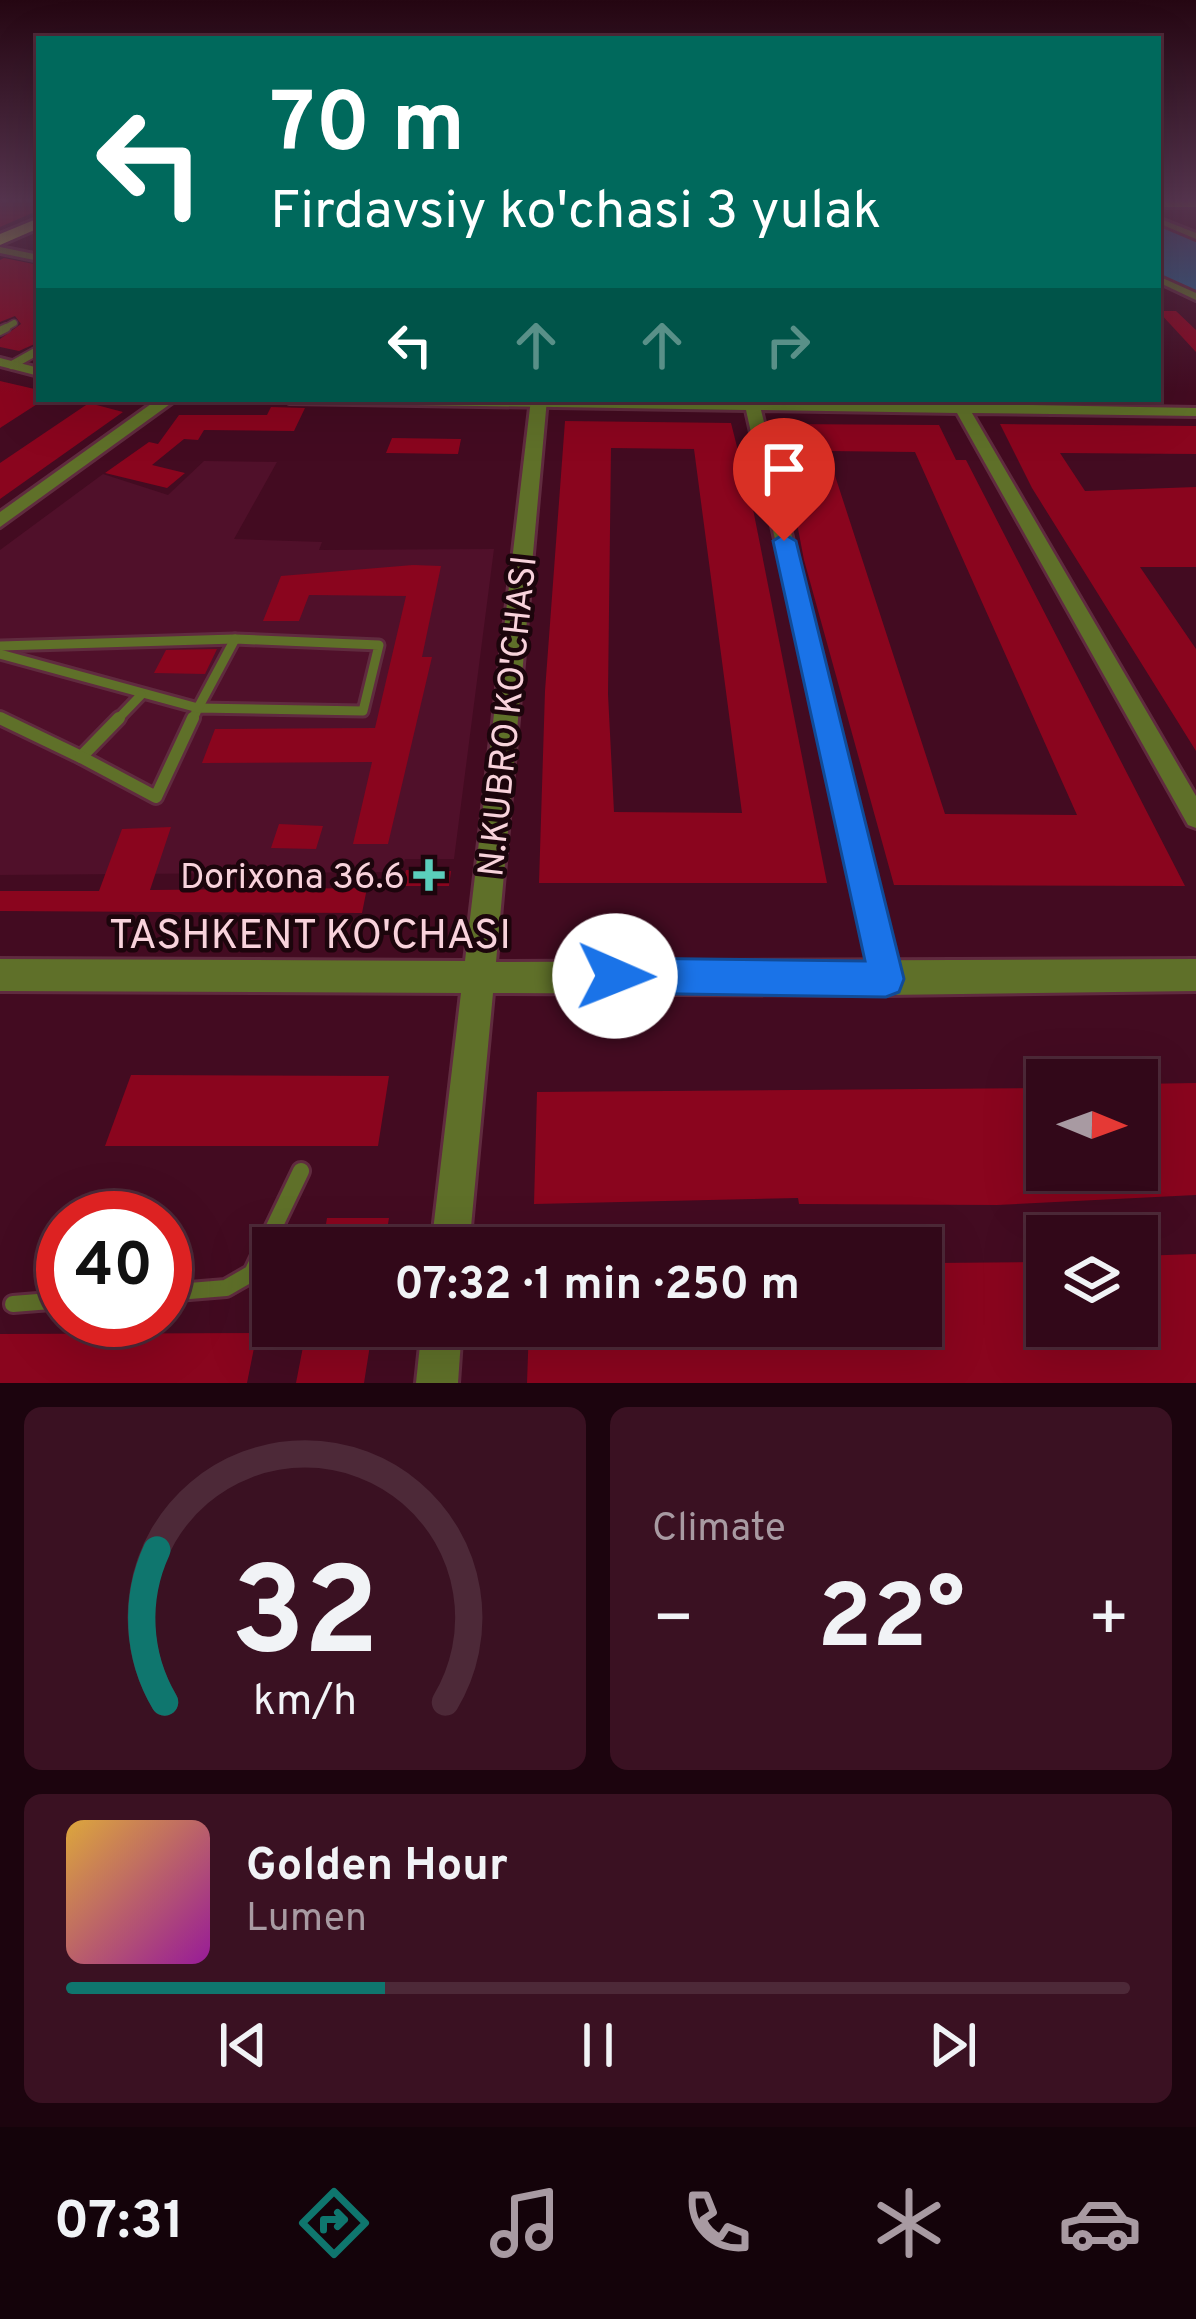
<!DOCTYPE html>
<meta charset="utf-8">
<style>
:root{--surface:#320819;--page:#3a1122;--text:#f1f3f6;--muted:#a89aa2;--line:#4d2938;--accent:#0f766e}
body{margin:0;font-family:Overpass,sans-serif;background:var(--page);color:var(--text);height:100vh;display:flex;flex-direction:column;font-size:45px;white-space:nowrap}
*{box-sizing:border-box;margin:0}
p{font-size:39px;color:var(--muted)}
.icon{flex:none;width:66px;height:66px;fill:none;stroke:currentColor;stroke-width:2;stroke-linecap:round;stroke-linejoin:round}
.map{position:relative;height:1383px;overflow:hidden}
.drawer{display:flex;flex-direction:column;gap:24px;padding:24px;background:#1c040e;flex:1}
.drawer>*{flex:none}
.guide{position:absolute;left:36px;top:36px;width:1125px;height:366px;border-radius:0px;box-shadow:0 12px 48px #0002,0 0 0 3px var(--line);background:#00695c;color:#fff;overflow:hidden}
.needle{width:78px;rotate:91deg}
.buttons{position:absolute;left:1026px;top:1059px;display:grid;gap:24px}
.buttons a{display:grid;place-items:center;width:132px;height:132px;border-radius:0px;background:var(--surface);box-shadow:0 12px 48px #0002,0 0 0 3px var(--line);font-size:60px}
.speed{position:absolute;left:36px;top:1191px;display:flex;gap:24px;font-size:60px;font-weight:700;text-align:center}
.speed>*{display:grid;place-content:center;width:156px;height:156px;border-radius:50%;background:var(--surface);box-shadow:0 12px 48px #0002,0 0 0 3px var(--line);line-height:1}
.speed .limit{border:18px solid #d22;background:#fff;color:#111}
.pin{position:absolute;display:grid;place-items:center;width:102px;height:102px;color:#fff;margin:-123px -51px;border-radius:50% 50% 50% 0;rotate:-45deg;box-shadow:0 0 12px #0007}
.pin .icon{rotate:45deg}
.me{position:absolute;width:132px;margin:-66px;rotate:91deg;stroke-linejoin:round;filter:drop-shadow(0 0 9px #0008)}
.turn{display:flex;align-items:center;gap:42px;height:252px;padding:0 36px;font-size:54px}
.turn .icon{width:156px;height:156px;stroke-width:2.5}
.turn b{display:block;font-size:84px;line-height:102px}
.lanes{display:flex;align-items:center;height:114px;padding:0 36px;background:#0003;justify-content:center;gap:60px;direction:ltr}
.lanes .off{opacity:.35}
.big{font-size:90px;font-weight:700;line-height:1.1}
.drawer .card{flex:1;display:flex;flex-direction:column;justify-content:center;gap:18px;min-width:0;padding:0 42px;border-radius:18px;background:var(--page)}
.drawer .dial{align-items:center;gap:0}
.dial svg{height:312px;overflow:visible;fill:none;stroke:var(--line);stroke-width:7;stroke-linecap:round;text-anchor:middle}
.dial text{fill:var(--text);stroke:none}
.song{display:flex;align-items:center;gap:36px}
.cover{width:144px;height:144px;border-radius:18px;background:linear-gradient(135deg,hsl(40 70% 55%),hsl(300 70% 35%))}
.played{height:12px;border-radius:6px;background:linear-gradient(90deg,var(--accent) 30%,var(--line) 30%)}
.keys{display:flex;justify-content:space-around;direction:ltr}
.heat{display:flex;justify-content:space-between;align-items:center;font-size:66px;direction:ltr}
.drawer .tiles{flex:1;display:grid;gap:24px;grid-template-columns:1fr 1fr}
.card:last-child{grid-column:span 2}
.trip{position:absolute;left:252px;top:1227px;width:690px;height:120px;border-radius:0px;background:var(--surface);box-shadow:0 12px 48px #0002,0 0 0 3px var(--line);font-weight:700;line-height:120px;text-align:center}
.tab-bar{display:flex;height:192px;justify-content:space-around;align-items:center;background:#14030a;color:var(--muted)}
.tab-bar .icon{width:84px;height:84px}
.tab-bar .selected{color:var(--accent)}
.tab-bar b{font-size:54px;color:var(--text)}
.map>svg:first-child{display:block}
.built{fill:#50102a}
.water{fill:#246691}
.building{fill:#8a051e;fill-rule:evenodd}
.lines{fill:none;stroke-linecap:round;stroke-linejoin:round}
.service-far4-casing{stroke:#602b3f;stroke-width:9}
.service-far3-casing{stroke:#602b3f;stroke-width:12}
.service-far2-casing{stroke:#602b3f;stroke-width:15}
.service-far1-casing{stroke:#602b3f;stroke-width:18}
.service-casing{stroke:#602b3f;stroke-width:22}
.pedestrian-casing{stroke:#602b3f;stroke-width:6}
.minor-casing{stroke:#602b3f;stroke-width:6}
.tertiary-casing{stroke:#602b3f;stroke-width:6}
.secondary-casing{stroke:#602b3f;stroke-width:6}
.primary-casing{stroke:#602b3f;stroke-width:6}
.service-far4{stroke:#5f7029;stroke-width:6}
.service-far3{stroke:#5f7029;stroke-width:8}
.service-far2{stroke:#5f7029;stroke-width:9}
.service-far1{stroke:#5f7029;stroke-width:12}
.service{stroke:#5f7029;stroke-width:16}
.pedestrian{fill:#5f7029;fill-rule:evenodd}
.minor{fill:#5f7029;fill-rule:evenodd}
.tertiary{fill:#5f7029;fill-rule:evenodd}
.secondary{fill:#809b18;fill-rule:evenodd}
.primary{fill:#9dba42;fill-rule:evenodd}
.route{fill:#1a73e8;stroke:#114b97;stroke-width:3}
.poi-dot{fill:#5bcebc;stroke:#1c050c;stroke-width:4.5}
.labels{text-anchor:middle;stroke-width:9;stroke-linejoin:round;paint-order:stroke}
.street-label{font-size:36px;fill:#f8d2db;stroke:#1c050c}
.poi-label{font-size:36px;fill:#f8d2db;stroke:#1c050c;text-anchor:end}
.near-street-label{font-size:42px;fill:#f8d2db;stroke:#1c050c}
</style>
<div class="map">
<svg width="1196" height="1383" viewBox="0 0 1196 1383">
<rect width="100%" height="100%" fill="#430b21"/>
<!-- built -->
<path class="built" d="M 204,461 L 277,462 L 234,539 L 322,542 L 319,550 L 494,549 L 454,859 L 405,859 L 401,872 L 0,875 L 0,550 L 103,474 L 168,495 Z"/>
<!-- water -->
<path class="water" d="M 1158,224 L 1196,240 L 1196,292 L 1158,274 Z"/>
<!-- building -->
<g class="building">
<path d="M 0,199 L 39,199 L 39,210 L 0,227 Z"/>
<path d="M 4,258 L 39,265 L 39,342 L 19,351 L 0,347 L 0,339 L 21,324 L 15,316 L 0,322 L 0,260 Z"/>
<path d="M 1158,311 L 1176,311 L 1196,330 L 1196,352 Z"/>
<path d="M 0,381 L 39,390 L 39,399 L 45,399 L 0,428 Z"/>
<path d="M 89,403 L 123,412 L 0,499 L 0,463 Z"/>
<path d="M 271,407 L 305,408 L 294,431 L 204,430 L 198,440 L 184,439 L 152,465 L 185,473 L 167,488 L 105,473 L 149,442 L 158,444 L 179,415 L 267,415 Z"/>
<path d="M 565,421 L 731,423 L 754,514 L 827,883 L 539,883 L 545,691 ZM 611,448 L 694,449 L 742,813 L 614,812 L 608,694 Z"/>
<path d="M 778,424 L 939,425 L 956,460 L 966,460 L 1185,886 L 894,885 L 804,560 ZM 827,451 L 915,452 L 1077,815 L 945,814 Z"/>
<path d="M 1000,424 L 1196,426 L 1196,454 L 1060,453 L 1085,491 L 1196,487 L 1196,567 L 1140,567 L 1196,649 L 1196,751 L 1032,488 Z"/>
<path d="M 392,438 L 461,439 L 458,454 L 386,453 Z"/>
<path d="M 413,565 L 441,566 L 422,657 L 432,657 L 388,844 L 353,844 L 372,762 L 202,763 L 215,729 L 375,728 L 406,596 L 309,595 L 299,621 L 263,621 L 281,576 Z"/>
<path d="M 217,649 L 205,674 L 154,673 L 166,650 Z"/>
<path d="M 279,824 L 323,826 L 316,849 L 271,848 Z"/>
<path d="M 171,827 L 150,890 L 367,888 L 362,913 L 0,911 L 0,891 L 99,891 L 122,829 Z"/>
<path d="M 406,870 L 451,871 L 449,886 L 403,886 Z"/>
<path d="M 131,1075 L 389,1076 L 378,1146 L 105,1146 Z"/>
<path d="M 1196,1083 L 1196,1195 L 997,1205 L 799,1204 L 798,1198 L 534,1204 L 537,1092 L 1047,1088 L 1047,1170 L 1137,1170 L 1137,1084 Z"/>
<path d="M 327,1218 L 389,1218 L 384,1248 L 322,1248 Z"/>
<path d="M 927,1234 L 934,1263 L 1047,1262 L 1047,1326 L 1137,1326 L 1137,1256 L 1196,1254 L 1196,1383 L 527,1383 L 529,1326 L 921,1326 L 921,1235 Z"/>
<path d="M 307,1326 L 373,1326 L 364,1383 L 296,1383 Z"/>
<path d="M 257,1333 L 247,1383 L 0,1383 L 0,1334 Z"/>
</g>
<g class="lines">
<defs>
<path id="service-far4" d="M 0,331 L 14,323"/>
<g id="service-far3">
<path d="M 0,331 L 6,328"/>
<path d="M 12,365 L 39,350"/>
</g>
<g id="service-far2">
<path d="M 0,646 L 235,639 L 379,645 L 363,711 L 198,708 L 192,721"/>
<path d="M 0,654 L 198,708 L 235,639"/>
<path d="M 0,718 L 7,721"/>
<path d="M 116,721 L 141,695"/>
</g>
<g id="service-far1">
<path d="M 0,718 L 81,757 L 119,718"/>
<path d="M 81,757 L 156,797 L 193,718"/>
</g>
<g id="service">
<path d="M 165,1293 L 226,1288 L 252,1273 L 301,1171"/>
<path d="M 13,1304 L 63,1300"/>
</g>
<g id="pedestrian">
<path d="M 1158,218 L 1196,233 L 1196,239 L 1158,223 Z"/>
<path d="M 1158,276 L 1196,293 L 1196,300 L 1158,282 Z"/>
</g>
<g id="minor">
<path d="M 0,247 L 39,255 L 39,261 L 0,253 Z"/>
<path d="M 0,358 L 39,368 L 39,376 L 0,366 Z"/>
<path d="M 282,399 L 757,399 L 953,404 L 960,401 L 967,404 L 1196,408 L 1196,416 L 972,413 L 1196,796 L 1196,828 L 1188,825 L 957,413 L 761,410 L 900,979 L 896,989 L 886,993 L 876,989 L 746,410 L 289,403 Z"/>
</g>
<g id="tertiary">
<path d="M 158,399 L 177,399 L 0,527 L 0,512 Z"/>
<path d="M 531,399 L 547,399 L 496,962 L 1196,959 L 1196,991 L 886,995 L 493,993 L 469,1248 L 431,1248 L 461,993 L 0,991 L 0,959 L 465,961 Z"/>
<path d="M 422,1326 L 462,1326 L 458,1383 L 416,1383 Z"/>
</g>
<rect id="secondary" x="1158" y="201" width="38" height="6"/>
<path id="primary" d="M 39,218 L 39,228 L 0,245 L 0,234 Z"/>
</defs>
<!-- service-far4 casing -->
<use href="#service-far4" class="service-far4-casing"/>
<!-- service-far3 casing -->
<use href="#service-far3" class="service-far3-casing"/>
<!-- service-far2 casing -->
<use href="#service-far2" class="service-far2-casing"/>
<!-- service-far1 casing -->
<use href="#service-far1" class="service-far1-casing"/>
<!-- service casing -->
<use href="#service" class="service-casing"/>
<!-- pedestrian casing -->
<use href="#pedestrian" class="pedestrian-casing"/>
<!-- minor casing -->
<use href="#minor" class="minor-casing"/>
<!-- tertiary casing -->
<use href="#tertiary" class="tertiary-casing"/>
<!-- secondary casing -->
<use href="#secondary" class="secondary-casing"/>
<!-- primary casing -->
<use href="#primary" class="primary-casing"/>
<!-- service-far4 -->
<use href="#service-far4" class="service-far4"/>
<!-- service-far3 -->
<use href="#service-far3" class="service-far3"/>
<!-- service-far2 -->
<use href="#service-far2" class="service-far2"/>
<!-- service-far1 -->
<use href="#service-far1" class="service-far1"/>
<!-- service -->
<use href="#service" class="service"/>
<!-- pedestrian -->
<use href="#pedestrian" class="pedestrian"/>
<!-- minor -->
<use href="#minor" class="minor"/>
<!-- tertiary -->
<use href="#tertiary" class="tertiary"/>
<!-- secondary -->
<use href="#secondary" class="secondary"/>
<!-- primary -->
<use href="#primary" class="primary"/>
</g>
<!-- sky -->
<linearGradient id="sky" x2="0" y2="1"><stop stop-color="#250612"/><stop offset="0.51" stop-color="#55344e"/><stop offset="1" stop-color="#55344e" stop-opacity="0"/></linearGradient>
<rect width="1196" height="393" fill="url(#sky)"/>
<!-- route -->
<path class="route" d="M 784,534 L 796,541 L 904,979 L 899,992 L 886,997 L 615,993 L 602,988 L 597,976 L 602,963 L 615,958 L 865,961 L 773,541 Z"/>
<!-- markers -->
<path class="poi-dot" d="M423 857h12v12h12v12h-12v12h-12v-12h-12v-12h12z"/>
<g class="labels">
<!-- street labels -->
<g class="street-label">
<text transform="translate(506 716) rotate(-84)" y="13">N.KUBRO KO'CHASI</text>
</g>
<!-- poi labels -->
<g class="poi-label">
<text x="405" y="888">Dorixona 36.6</text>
</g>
<!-- near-street labels -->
<g class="near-street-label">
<text x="310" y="948">TASHKENT KO'CHASI</text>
</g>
</g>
</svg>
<div class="buttons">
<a><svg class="needle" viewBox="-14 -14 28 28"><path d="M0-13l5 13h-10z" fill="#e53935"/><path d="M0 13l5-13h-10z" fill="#a89aa2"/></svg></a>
<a><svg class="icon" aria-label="layers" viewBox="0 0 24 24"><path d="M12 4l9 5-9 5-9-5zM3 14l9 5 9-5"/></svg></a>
</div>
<div class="speed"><div class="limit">40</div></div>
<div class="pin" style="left:784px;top:541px;background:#d93025"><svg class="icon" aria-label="arrive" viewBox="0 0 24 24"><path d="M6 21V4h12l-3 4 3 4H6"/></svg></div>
<svg class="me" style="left:615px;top:976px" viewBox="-20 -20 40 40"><circle r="19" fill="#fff"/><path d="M0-13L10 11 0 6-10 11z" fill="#1a73e8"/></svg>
<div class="trip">07:32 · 1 min · 250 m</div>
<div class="guide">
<div class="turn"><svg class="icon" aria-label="left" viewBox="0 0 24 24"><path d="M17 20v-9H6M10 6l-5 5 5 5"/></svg><div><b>70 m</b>Firdavsiy ko'chasi 3 yulak</div></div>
<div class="lanes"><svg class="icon" aria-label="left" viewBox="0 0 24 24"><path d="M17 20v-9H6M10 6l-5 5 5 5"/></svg><svg class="icon off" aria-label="ahead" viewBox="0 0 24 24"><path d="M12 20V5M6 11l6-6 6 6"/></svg><svg class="icon off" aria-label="ahead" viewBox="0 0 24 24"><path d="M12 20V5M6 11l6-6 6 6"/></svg><svg class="icon off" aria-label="right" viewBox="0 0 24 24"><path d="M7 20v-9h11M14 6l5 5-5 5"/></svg></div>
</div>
</div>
<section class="drawer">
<div class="tiles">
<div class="card dial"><svg viewBox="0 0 100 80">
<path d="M14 69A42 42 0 1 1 86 69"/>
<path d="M14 69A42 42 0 0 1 12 30" stroke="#0f766e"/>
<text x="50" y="56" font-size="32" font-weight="700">32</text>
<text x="50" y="72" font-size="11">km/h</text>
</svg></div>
<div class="card"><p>Climate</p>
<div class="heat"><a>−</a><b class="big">22°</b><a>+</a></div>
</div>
<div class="card">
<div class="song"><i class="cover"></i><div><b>Golden Hour</b><p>Lumen</p></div></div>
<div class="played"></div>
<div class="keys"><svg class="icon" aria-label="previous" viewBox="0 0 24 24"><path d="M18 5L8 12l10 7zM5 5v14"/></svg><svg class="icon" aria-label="pause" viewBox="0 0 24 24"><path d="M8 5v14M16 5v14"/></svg><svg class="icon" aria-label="next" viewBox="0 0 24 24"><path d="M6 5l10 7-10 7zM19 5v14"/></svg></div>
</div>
</div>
</section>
<nav class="tab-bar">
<b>07:31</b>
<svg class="icon selected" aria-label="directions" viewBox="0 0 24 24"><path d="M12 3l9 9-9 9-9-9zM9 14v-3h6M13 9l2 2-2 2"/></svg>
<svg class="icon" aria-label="music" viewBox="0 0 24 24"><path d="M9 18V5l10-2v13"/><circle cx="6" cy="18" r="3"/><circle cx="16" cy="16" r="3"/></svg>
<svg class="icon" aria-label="phone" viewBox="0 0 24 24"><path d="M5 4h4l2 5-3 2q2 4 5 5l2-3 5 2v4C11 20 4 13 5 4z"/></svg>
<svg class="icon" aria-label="climate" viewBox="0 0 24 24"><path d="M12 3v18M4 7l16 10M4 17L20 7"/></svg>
<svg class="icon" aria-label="car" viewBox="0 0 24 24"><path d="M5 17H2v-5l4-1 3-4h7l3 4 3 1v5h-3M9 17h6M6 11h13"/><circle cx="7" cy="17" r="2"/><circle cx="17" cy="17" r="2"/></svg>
</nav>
